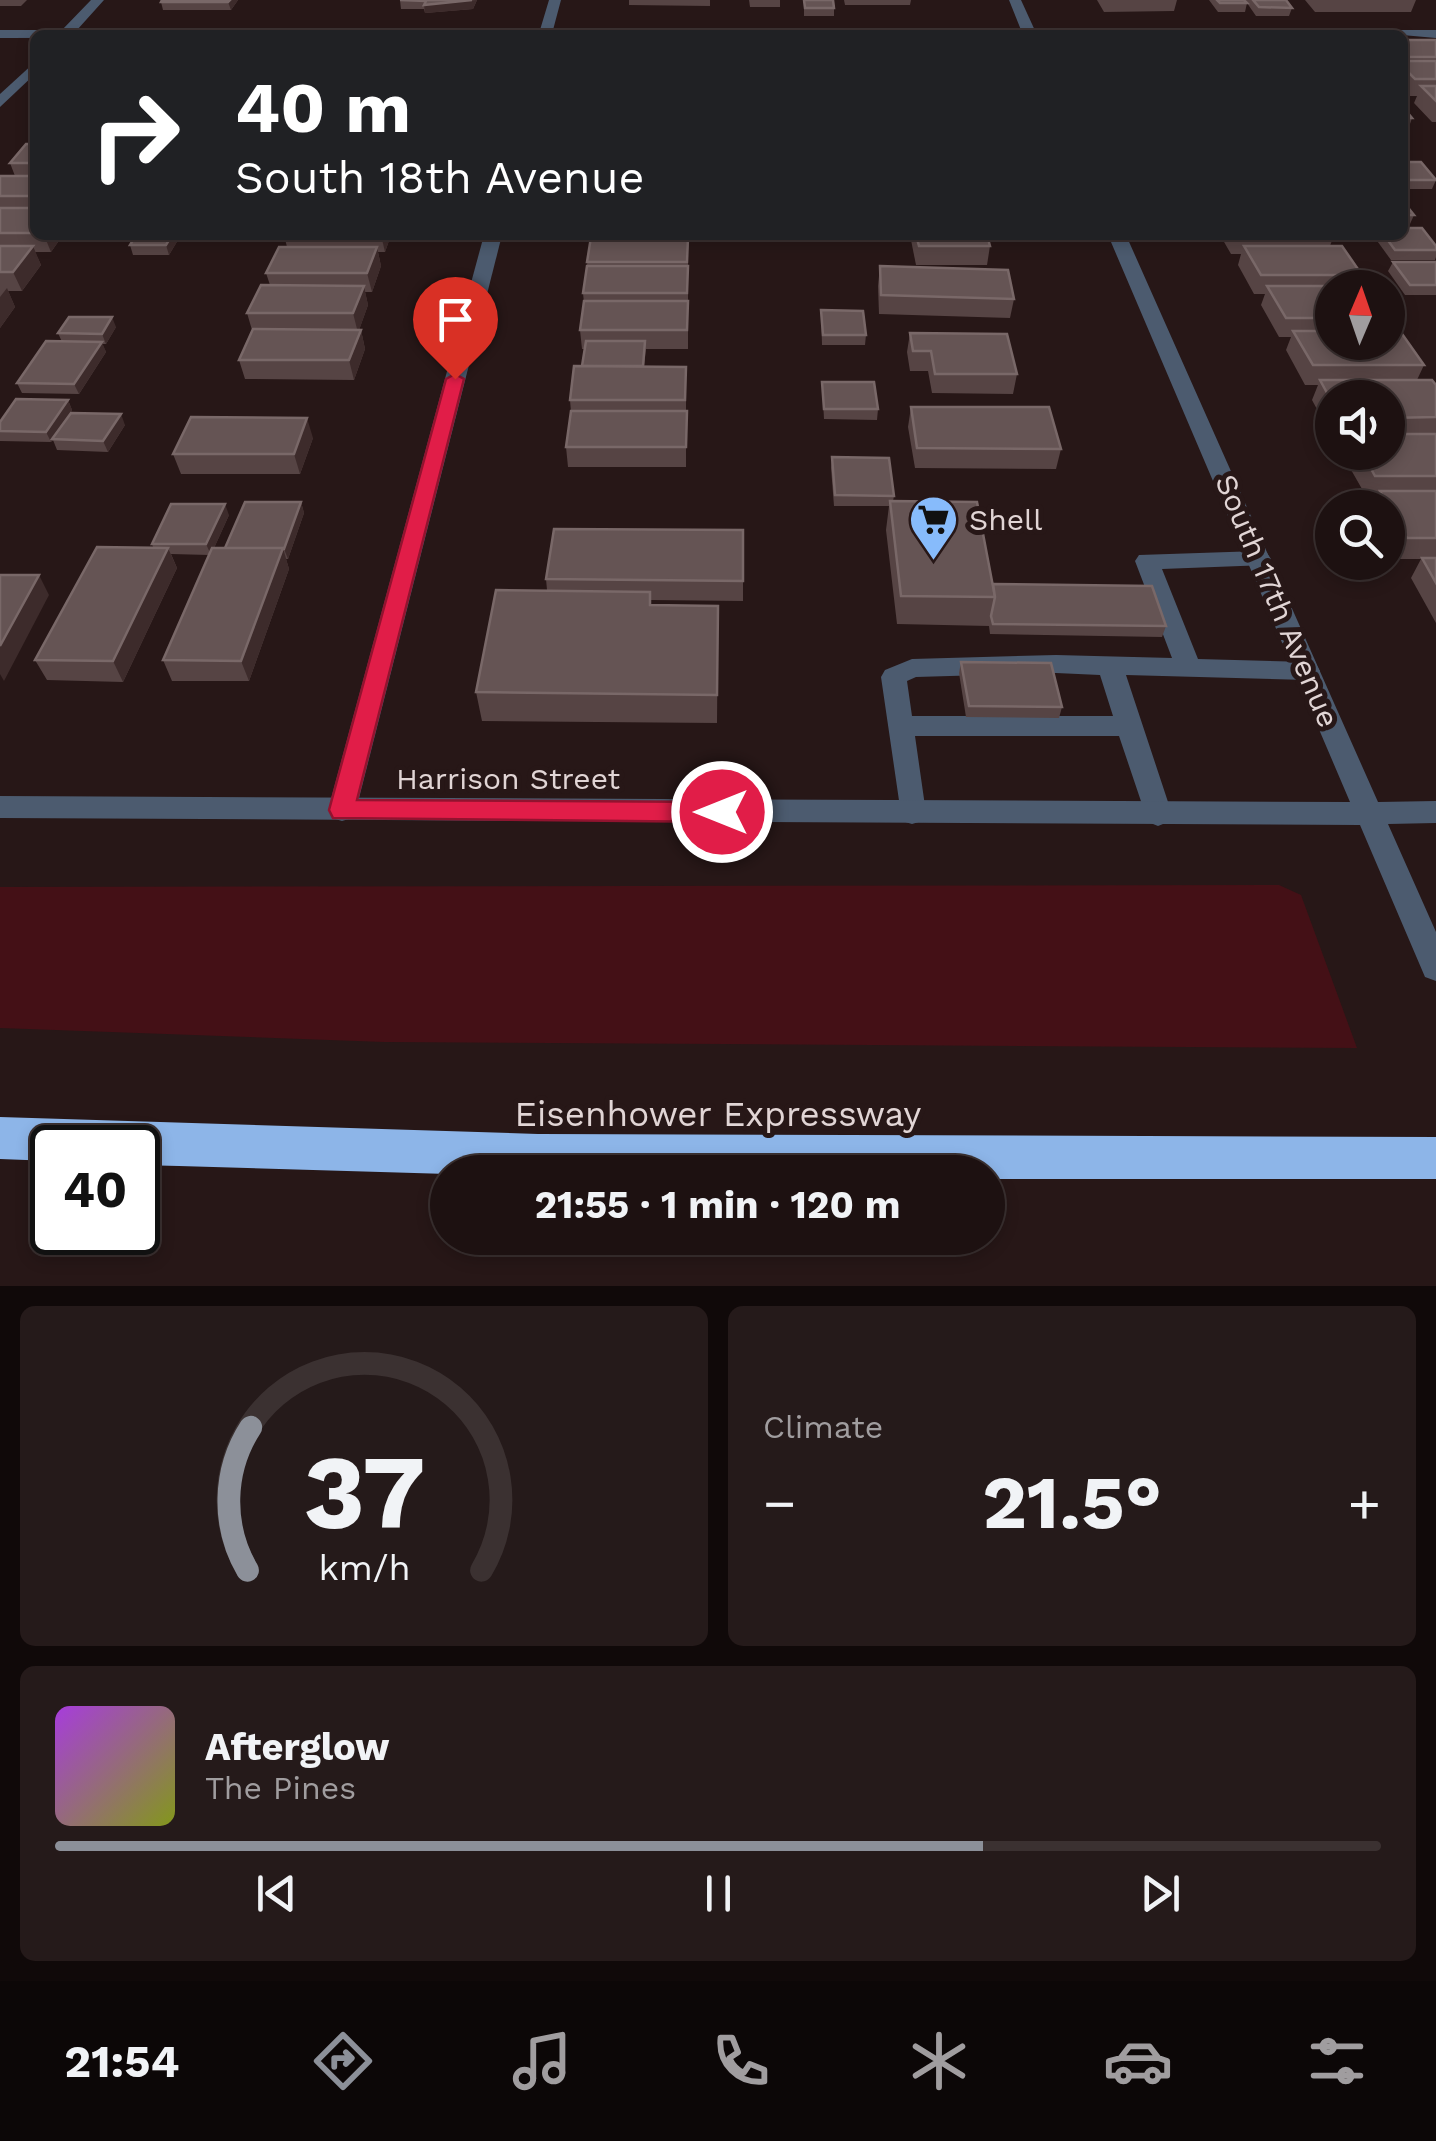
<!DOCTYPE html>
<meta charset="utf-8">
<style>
:root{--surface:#1d1111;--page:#251a1a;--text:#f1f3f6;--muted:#a09d9f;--line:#3b3131;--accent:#8c9099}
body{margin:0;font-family:"Work Sans",sans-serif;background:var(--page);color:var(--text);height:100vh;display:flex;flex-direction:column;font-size:38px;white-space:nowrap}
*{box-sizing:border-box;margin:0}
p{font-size:32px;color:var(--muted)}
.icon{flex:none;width:55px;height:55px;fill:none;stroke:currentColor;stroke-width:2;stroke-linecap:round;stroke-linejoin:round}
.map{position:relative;height:1286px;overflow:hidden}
.details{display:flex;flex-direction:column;gap:20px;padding:20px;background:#100909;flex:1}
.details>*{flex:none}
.guide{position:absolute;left:30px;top:30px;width:1378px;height:210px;border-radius:15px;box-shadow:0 5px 15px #0003,0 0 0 2px var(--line);background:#202124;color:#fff;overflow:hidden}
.needle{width:65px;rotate:2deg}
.fabs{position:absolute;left:1315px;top:270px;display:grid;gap:20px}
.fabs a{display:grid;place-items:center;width:90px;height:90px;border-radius:50%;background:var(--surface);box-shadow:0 5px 15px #0003,0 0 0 2px var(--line);font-size:50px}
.speed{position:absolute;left:30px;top:1125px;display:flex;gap:20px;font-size:50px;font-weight:700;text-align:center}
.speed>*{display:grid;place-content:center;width:130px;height:130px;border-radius:50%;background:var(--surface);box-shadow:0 5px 15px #0003,0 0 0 2px var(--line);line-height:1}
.speed .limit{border:5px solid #111;border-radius:15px;background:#fff;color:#111}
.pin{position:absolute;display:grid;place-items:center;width:85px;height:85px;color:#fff;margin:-102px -42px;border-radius:50% 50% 50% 0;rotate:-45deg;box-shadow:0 0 10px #0007}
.pin .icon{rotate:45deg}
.me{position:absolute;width:110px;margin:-55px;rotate:270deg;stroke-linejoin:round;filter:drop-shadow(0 0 8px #0008)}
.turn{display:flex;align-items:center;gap:35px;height:210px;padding:0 40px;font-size:45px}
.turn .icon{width:130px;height:130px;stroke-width:2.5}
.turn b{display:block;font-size:70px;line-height:85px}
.big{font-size:75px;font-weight:700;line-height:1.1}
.details .tile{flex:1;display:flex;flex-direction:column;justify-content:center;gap:15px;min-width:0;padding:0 35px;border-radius:15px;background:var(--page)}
.details .dial{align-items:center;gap:0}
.dial svg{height:260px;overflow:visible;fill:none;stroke:var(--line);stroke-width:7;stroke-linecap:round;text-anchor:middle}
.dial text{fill:var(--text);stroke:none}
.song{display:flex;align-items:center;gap:30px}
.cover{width:120px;height:120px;border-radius:15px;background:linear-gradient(135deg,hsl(280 70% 55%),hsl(70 70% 35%))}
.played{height:10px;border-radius:5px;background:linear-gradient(90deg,var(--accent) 70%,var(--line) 70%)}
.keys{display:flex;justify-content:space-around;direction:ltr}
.heat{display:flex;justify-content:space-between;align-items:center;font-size:55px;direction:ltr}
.details .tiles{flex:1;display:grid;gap:20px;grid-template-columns:1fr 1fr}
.tile:last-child{grid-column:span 2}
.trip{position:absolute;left:430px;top:1155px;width:575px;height:100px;border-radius:50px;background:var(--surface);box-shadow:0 5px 15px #0003,0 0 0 2px var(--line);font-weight:700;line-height:100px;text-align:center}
.menu{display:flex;height:160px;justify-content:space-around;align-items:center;background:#0c0707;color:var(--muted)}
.menu .icon{width:70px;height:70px}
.menu .on{color:var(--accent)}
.menu b{font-size:45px;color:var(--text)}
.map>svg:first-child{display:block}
.green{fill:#441016}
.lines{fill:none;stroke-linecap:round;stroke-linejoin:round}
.service{fill:#4c5b6f;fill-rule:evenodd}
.minor{fill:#4c5b6f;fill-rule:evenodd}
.tertiary{fill:#4c5b6f;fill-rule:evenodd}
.motorway{fill:#8db5e8;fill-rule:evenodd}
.wall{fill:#564444}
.shaded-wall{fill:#3d2b2b}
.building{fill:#655454;stroke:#796868;stroke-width:2.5}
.route{fill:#e11d48;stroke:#92132f;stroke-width:2.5}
.labels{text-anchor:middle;stroke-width:10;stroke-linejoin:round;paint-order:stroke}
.poi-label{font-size:30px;fill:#e1d5d5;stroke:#271717;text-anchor:start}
.street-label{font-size:30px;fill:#e1d5d5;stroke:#271717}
.near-street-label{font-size:35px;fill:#e1d5d5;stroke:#271717}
</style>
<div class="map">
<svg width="1436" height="1286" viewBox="0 0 1436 1286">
<rect width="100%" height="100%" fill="#271717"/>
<!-- green -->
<path class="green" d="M 1279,885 L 1301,895 L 1357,1048 L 384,1042 L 0,1028 L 0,887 Z"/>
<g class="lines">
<!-- service -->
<path class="service" d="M 1259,551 L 1267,553 L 1271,559 L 1267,565 L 1162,569 L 1198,659 L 1307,662 L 1316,664 L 1320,671 L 1316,678 L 1307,680 L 1126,675 L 1172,814 L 1168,822 L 1158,826 L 1148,822 L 1119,736 L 915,736 L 926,813 L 922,821 L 912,824 L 902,821 L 881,677 L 885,670 L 912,659 L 1056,655 L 1172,658 L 1135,561 L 1139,555 ZM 1056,673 L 1100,675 L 1113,716 L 912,716 L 907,681 L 916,677 Z"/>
<!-- minor -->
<g class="minor">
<path d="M 91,0 L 104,0 L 77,30 L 540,30 L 549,0 L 561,0 L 553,30 L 1436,30 L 1436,38 L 1402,35 L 0,38 L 0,30 L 62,30 Z"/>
<path d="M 35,62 L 35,74 L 0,107 L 0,94 Z"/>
<path d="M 484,235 L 502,235 L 356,810 L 352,818 L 342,821 L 332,818 L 328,810 Z"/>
</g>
<!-- tertiary -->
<g class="tertiary">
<path d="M 1009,0 L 1021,0 L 1037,35 L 1023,35 Z"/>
<path d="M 1108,235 L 1126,235 L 1378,802 L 1436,801 L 1436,823 L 1388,824 L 1436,932 L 1436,981 L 1425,977 L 1360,825 L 0,818 L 0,796 L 1350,802 Z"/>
</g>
<!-- motorway -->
<path class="motorway" d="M 0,1117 L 538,1134 L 1436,1137 L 1436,1179 L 988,1179 L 988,1172 L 448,1174 L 179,1166 L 138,1165 L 138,1148 L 52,1148 L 52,1161 L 0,1159 Z"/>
</g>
<!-- wall -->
<g class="wall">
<path d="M 0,0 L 27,0 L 21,6 L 0,6 Z"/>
<path d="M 162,0 L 238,0 L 231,10 L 163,10 L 161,2 Z"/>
<path d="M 400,0 L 477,0 L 473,9 L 425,13 L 424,9 L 401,9 Z"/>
<path d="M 629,0 L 710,0 L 710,6 L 629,5 Z"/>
<path d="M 749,0 L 780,0 L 780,7 L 750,7 Z"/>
<path d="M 804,0 L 834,8 L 834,16 L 804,16 Z"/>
<path d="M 844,0 L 911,0 L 910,5 L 845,5 Z"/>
<path d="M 1097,0 L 1177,0 L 1174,11 L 1104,12 Z"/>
<path d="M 1209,0 L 1286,0 L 1292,8 L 1289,16 L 1256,16 L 1247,3 L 1245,12 L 1218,12 Z"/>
<path d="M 1305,0 L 1416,0 L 1411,12 L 1315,12 Z"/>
<path d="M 1402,40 L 1436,40 L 1436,122 L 1432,122 L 1414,103 L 1417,96 L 1409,96 L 1402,90 Z"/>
<path d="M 1402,107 L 1412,118 L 1409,127 L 1402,127 Z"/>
<path d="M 35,144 L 35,235 L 63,235 L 51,252 L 35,252 L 41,265 L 22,291 L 8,291 L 15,307 L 0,328 L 0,196 L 15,176 L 10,163 Z"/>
<path d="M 1402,162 L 1436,180 L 1432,189 L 1402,189 Z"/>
<path d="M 1402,200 L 1414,215 L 1410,224 L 1402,224 Z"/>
<path d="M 181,235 L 169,255 L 133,255 L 130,245 Z"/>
<path d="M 284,235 L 391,235 L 385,252 L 378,252 L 381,266 L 372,292 L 365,292 L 368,305 L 359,330 L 361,330 L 365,349 L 354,380 L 245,379 L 239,360 L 252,330 L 247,313 L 270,285 L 266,273 L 287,247 Z"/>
<path d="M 592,235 L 690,235 L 688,251 L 688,349 L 646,349 L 644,367 L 686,367 L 686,467 L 568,467 L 566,447 L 571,412 L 570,400 L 582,366 L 585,349 L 582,349 L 580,330 L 584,303 L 583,293 L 591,237 L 593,237 Z"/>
<path d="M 910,235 L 987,235 L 990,246 L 987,265 L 916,265 Z"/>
<path d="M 1220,235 L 1334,235 L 1330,246 L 1362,275 L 1357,286 L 1332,288 L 1332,342 L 1424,365 L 1417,380 L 1436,385 L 1436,623 L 1411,578 L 1421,559 L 1397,559 L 1388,543 L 1388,508 L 1372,508 L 1378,496 L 1366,496 L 1342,454 L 1388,452 L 1388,398 L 1332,398 L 1332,437 L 1312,400 L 1318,385 L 1305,385 L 1286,350 L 1291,337 L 1279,337 L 1261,305 L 1265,294 L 1254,294 L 1238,265 L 1241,254 L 1231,254 Z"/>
<path d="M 1376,235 L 1402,235 L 1436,246 L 1436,257 L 1435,260 L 1391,260 L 1375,238 Z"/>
<path d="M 1393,262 L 1436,262 L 1436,295 L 1405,295 L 1388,271 Z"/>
<path d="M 880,266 L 1014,299 L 1010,318 L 879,314 L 878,286 Z"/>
<path d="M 821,310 L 866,335 L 865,345 L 822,345 Z"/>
<path d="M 116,327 L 106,344 L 102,344 L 106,352 L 79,394 L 22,393 L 17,383 L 62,342 L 58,333 Z"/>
<path d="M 910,333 L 1017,374 L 1013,394 L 932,393 L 928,371 L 910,371 L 907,352 Z"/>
<path d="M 822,382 L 878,409 L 877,420 L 824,419 Z"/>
<path d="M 68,400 L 72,410 L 69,416 L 125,425 L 108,452 L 57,450 L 53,440 L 51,442 L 0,441 L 0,422 Z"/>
<path d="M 911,407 L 1061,449 L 1056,469 L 915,468 L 908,427 Z"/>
<path d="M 313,438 L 300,474 L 181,474 L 173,454 Z"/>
<path d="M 832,457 L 894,496 L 893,501 L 993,584 L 1166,626 L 1162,637 L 990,634 L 989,626 L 897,624 L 886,530 L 889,506 L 834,506 L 831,468 Z"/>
<path d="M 301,502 L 304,513 L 288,559 L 286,559 L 289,569 L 249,681 L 172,681 L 163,660 L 209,555 L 171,554 L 177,568 L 123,682 L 47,680 L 35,660 L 153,547 L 152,544 L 229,515 L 214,548 L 225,548 Z"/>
<path d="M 743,530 L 743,601 L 651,600 L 651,605 L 718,606 L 717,723 L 482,721 L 476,692 L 547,590 L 546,579 Z"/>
<path d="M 961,662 L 1062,707 L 1059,718 L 966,717 L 959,673 Z"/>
</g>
<!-- shaded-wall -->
<g class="shaded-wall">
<path d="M 230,0 L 238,0 L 231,10 L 228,2 Z"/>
<path d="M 477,0 L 473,9 L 425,13 L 424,5 Z"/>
<path d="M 35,190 L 35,210 L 29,196 Z"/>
<path d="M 44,235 L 63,235 L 51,252 Z"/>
<path d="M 172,235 L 181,235 L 169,255 L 166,245 Z"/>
<path d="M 381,235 L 391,235 L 385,252 Z"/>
<path d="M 33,246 L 41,265 L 22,291 L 13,272 Z"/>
<path d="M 377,247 L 381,266 L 372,292 L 367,273 Z"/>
<path d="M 364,286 L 368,305 L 358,333 L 353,313 Z"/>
<path d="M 7,288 L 15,307 L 0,328 L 0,297 Z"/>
<path d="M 112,317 L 116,327 L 106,344 L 102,334 Z"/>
<path d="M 361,330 L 365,349 L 354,380 L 349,360 Z"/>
<path d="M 102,342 L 106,352 L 79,394 L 74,384 Z"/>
<path d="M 68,400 L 72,410 L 51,442 L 46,432 Z"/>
<path d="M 121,414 L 125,425 L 108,452 L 103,441 Z"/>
<path d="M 307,418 L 313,438 L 300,474 L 294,454 Z"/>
<path d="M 301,502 L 304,513 L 288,559 L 284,549 Z"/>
<path d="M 225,504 L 229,515 L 211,555 L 206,544 Z"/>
<path d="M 168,548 L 177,568 L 123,682 L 113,661 Z"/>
<path d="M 283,548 L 289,569 L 249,681 L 241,661 Z"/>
<path d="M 39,575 L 49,595 L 4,681 L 0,674 L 0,646 Z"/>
</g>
<!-- building -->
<g class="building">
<path d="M 162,0 L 230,0 L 228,2 L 161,2 Z"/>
<path d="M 400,0 L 472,0 L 424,5 L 426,1 Z"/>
<path d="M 804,0 L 833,0 L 834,8 L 805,8 Z"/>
<path d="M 1217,0 L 1244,0 L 1247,3 L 1220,3 Z"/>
<path d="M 1253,0 L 1286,0 L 1292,8 L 1259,7 Z"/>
<rect x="1402" y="40" width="34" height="17"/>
<path d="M 1402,61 L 1436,61 L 1436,79 L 1415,79 L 1402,66 Z"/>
<path d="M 1421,86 L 1436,86 L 1436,101 Z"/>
<path d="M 1402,107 L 1403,107 L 1412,118 L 1402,118 Z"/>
<path d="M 26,144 L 35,144 L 35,163 L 10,163 Z"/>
<path d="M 1402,162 L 1421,162 L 1436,180 L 1402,180 Z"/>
<path d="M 0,176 L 35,176 L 35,190 L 29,196 L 0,196 Z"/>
<path d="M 1402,200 L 1414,215 L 1402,215 Z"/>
<rect x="0" y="208" width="35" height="25"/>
<path d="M 1402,228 L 1422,228 L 1436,246 L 1436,250 L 1395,250 L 1384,235 L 1402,235 Z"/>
<path d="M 136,235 L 172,235 L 166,245 L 130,245 Z"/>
<path d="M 916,235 L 987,235 L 990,246 L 919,246 Z"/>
<path d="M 591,237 L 688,237 L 687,262 L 587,262 Z"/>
<path d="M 0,246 L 33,246 L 13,272 L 0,272 Z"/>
<path d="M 1244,246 L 1342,246 L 1362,275 L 1261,275 Z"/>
<path d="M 279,247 L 377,247 L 367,273 L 266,273 Z"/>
<path d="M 1393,262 L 1436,262 L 1436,285 L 1410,285 Z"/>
<path d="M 587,266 L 688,266 L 687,293 L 583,293 Z"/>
<path d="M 880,266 L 1008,270 L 1014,299 L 881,295 Z"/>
<path d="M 261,285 L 364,286 L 353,313 L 247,313 Z"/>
<path d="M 1267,286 L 1370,286 L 1371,288 L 1332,288 L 1332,318 L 1286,318 Z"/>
<path d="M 584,301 L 688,301 L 687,330 L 580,330 Z"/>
<path d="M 821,310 L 863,311 L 866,335 L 823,335 Z"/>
<path d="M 69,317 L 112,317 L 102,334 L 58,333 Z"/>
<path d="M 253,329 L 361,330 L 349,360 L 239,360 Z"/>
<path d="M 1293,331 L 1332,331 L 1332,342 L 1388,342 L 1388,331 L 1400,331 L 1424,365 L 1313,365 Z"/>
<path d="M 910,333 L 1007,334 L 1017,374 L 935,374 L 931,351 L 913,351 Z"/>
<path d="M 46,341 L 102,342 L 74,384 L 17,383 Z"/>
<path d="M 586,341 L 645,341 L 643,366 L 582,366 Z"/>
<path d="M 574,366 L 686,367 L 685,400 L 570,400 Z"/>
<path d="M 1320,380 L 1432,380 L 1436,385 L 1436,417 L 1388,418 L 1388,398 L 1332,398 L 1332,402 Z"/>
<path d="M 822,382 L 874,382 L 878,409 L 824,409 Z"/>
<path d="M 16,399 L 68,400 L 46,432 L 0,431 L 0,422 Z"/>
<path d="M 911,407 L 1049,407 L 1061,449 L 917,448 Z"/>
<path d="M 571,411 L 687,411 L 686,447 L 566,447 Z"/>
<path d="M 71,413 L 121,414 L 103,441 L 52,439 Z"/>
<path d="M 191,417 L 307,418 L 294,454 L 173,454 Z"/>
<path d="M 1388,434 L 1436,434 L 1436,476 L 1375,476 L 1362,452 L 1388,452 Z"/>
<path d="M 832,457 L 889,458 L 894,496 L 835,495 Z"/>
<path d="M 1380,491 L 1436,491 L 1436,538 L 1407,538 Z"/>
<path d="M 890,501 L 977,502 L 995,597 L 901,596 Z"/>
<path d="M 245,502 L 301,502 L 284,549 L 225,548 Z"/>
<path d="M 171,504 L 225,504 L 206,544 L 152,544 Z"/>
<path d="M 554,529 L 743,530 L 743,581 L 546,579 Z"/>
<path d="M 97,547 L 168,548 L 113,661 L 35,660 Z"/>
<path d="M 212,548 L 283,548 L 241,661 L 163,660 Z"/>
<path d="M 1422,558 L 1436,558 L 1436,583 Z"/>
<path d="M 0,575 L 39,575 L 0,646 Z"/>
<path d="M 993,584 L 1152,586 L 1166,626 L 993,624 L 991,616 L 995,597 Z"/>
<path d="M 496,590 L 650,592 L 650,605 L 718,606 L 717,695 L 476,692 Z"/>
<path d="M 961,662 L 1051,663 L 1062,707 L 969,706 Z"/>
</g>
<!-- route -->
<path class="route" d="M 455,374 L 464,379 L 357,800 L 722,802 L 731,805 L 735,812 L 731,819 L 722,822 L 333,818 L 329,810 L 446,379 Z"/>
<!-- icons -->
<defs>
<symbol id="supermarket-pin" viewBox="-11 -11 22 30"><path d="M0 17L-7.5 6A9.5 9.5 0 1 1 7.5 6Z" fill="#87bbfb" stroke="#271717"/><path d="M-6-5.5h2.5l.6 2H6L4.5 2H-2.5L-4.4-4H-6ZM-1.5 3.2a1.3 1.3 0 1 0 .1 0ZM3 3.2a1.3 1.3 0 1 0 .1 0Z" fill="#111"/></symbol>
</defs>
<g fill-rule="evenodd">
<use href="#supermarket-pin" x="906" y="492" width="55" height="75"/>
</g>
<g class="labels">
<!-- poi labels -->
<g class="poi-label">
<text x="969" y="530">Shell</text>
</g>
<!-- street labels -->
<g class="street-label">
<text transform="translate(1277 601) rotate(67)" y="10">South 17th Avenue</text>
<text x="508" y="789">Harrison Street</text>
</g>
<!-- near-street labels -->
<g class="near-street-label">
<text x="718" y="1126">Eisenhower Expressway</text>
</g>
</g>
</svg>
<div class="fabs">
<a><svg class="needle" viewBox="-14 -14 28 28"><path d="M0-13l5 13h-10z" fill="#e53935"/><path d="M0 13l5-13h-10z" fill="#a09d9f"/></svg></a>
<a><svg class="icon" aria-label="sound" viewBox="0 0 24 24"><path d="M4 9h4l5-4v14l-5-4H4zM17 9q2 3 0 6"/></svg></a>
<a><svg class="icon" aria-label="search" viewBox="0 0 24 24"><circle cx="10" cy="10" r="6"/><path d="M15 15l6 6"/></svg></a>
</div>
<div class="speed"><div class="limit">40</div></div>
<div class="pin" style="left:455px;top:379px;background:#d93025"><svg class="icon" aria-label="arrive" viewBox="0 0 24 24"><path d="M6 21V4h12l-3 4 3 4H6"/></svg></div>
<svg class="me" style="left:722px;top:812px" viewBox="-20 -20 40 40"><circle r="17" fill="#e11d48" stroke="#fff" stroke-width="3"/><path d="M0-11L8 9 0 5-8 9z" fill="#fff"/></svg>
<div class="trip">21:55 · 1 min · 120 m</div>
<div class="guide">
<div class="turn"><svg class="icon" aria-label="right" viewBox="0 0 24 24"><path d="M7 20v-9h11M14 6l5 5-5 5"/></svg><div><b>40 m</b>South 18th Avenue</div></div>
</div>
</div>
<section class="details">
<div class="tiles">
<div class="tile dial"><svg viewBox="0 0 100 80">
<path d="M14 69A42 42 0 1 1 86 69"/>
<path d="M14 69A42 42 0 0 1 15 25" stroke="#8c9099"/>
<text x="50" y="56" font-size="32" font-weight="700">37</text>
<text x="50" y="72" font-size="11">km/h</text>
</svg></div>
<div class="tile"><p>Climate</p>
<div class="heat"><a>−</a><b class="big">21.5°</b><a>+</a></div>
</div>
<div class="tile">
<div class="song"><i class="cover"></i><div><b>Afterglow</b><p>The Pines</p></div></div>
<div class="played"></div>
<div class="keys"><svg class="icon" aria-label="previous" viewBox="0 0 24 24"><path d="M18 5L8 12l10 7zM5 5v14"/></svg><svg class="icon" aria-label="pause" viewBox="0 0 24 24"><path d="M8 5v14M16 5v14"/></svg><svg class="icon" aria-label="next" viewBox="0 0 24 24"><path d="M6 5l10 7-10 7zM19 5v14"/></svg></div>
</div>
</div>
</section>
<nav class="menu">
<b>21:54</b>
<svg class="icon on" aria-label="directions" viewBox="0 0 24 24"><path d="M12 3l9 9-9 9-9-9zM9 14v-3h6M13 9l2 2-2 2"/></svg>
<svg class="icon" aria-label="music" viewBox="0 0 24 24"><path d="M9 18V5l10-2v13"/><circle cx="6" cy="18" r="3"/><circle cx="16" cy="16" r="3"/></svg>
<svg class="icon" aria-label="phone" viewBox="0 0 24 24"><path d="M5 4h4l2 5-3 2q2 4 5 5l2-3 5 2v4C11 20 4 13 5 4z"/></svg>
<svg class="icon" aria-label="climate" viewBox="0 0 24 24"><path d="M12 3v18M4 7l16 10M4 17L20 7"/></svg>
<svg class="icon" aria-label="car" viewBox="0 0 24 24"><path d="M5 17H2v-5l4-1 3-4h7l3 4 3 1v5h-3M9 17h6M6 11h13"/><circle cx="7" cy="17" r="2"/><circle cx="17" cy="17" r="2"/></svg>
<svg class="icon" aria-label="filters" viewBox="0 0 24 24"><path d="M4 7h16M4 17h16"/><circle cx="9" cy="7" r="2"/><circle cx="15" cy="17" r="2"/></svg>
</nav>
